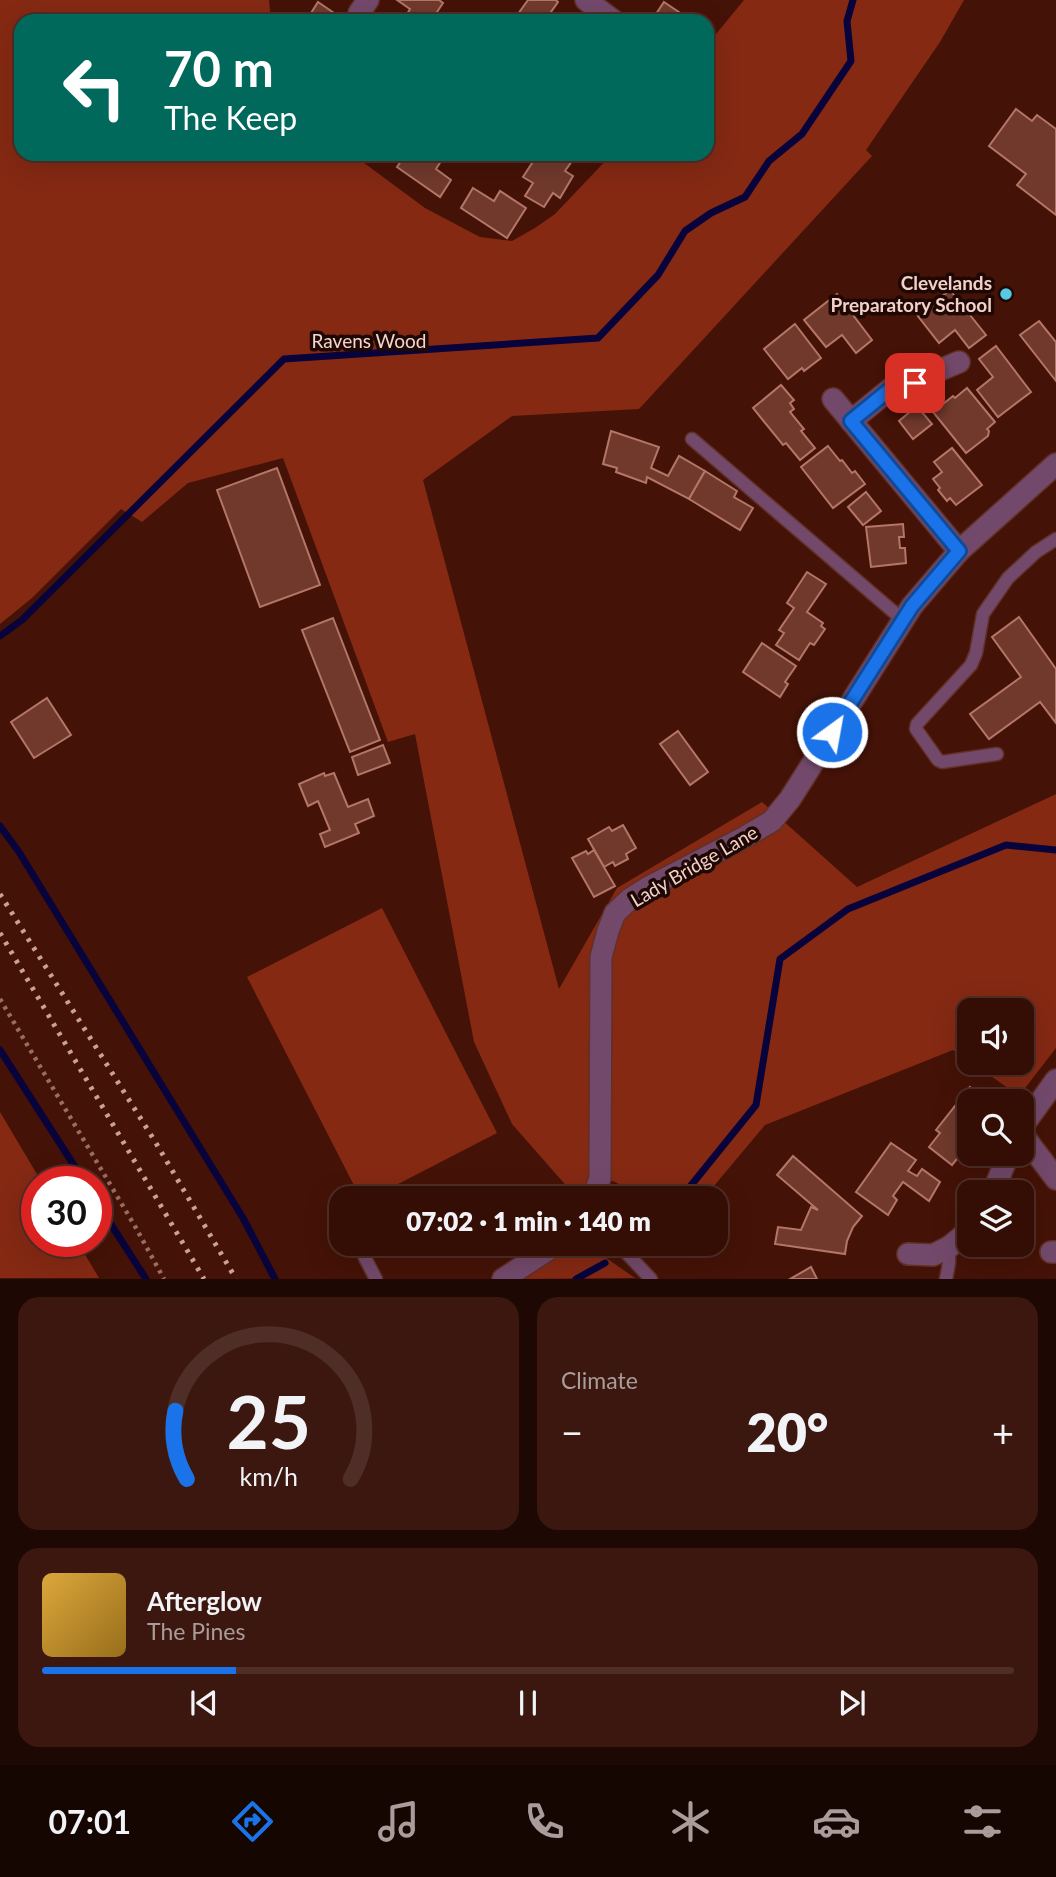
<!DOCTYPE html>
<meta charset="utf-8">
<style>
:root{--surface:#340e05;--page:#3c170f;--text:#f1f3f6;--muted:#a99c9a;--line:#4e2e27;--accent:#1a73e8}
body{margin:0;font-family:Lato,sans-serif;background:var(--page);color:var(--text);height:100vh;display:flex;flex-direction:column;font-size:26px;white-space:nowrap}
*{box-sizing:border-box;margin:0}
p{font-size:23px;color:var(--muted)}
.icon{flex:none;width:38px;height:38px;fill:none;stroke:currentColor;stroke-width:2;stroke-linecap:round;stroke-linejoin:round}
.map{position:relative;height:1279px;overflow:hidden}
.details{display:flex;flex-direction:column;gap:18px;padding:18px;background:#1d0803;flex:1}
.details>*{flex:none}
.hud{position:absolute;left:14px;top:14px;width:700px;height:147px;border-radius:21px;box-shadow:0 7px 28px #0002,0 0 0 2px var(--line);background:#00695c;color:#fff;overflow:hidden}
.tools{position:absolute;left:957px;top:998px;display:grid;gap:14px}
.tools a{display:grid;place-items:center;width:77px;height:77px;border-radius:14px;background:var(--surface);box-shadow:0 7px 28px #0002,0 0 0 2px var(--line);font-size:35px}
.speed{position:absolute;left:21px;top:1166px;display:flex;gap:14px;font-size:35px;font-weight:700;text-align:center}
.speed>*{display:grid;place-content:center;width:91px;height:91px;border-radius:50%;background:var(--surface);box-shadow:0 7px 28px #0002,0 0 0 2px var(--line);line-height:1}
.speed .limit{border:10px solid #d22;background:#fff;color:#111}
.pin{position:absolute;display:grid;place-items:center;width:60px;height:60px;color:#fff;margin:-30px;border-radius:14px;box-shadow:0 4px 10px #0006}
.me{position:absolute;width:77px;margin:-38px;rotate:32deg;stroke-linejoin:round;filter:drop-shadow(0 0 5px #0008)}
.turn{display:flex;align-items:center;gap:24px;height:147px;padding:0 35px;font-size:32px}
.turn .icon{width:91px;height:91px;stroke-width:2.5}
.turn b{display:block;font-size:49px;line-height:60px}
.big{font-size:52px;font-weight:800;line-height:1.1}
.details .tile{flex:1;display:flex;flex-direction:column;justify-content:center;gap:10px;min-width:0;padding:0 24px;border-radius:21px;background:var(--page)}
.details .dial{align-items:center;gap:0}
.dial svg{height:182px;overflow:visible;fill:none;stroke:var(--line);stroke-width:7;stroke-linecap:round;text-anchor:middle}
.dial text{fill:var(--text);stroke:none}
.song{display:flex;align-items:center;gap:21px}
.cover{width:84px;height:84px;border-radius:10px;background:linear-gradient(135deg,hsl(40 70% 55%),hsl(40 70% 35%))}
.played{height:7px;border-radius:4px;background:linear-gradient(90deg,var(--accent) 20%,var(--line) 20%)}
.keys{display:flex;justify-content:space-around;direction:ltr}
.heat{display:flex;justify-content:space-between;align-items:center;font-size:38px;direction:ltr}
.details .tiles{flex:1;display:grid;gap:18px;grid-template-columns:1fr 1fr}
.tile:last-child{grid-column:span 2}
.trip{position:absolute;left:329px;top:1186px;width:399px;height:70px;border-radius:21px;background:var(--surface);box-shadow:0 7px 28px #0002,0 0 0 2px var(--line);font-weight:800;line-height:70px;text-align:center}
.tabs{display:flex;height:112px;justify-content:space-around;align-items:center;background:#150602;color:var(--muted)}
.tabs .icon{width:49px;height:49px}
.tabs .selected{color:var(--accent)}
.tabs b{font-size:32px;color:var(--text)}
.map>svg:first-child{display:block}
.green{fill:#852913}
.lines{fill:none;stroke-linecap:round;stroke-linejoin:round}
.stream{stroke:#08033a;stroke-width:7}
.building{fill:#70392c;stroke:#b37667;stroke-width:2}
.lane-casing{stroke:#613026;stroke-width:15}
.street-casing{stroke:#613026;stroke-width:24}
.path{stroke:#986d63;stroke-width:4.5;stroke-dasharray:3.5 5;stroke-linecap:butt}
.lane{stroke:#73496b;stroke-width:12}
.street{stroke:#73496b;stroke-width:21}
.rail{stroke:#c8a198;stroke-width:5;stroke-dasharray:3.5 7;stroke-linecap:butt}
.route-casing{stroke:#114b97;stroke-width:18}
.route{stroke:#1a73e8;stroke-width:12}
.poi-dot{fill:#57c9e2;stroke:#1e0804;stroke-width:2.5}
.labels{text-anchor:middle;stroke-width:7;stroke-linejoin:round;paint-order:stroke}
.poi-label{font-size:19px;font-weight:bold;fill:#f3d0c8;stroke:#1e0804;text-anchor:end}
.park-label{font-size:19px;fill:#f5d4cb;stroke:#1e0804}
.street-label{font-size:19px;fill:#f3d0c8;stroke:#1e0804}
</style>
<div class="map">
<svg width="1056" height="1279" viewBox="0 0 1056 1279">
<rect width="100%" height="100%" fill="#451207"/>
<!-- green -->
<g class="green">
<path d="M 0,0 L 269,0 L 271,21 L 21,21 L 21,154 L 352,154 L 425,208 L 480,237 L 512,241 L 535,228 L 555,214 L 612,154 L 707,154 L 707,45 L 744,0 L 964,0 L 940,42 L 866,150 L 872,156 L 639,409 L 512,416 L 423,480 L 559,989 L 617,888 L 762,802 L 857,887 L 1056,794 L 1056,1048 L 1019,1096 L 971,1062 L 1022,1062 L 1022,1010 L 970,1010 L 969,1061 L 953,1050 L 765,1125 L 703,1199 L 646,1199 L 613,1181 L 570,1190 L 512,1124 L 474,1042 L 415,734 L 388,742 L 283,458 L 188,483 L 142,522 L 121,509 L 32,598 L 0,624 Z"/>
<path d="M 382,908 L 497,1133 L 369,1199 L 361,1199 L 247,977 Z"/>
<path d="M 0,1112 L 41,1181 L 37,1181 L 37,1241 L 77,1241 L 99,1278 L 0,1278 Z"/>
<path d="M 575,1244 L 586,1244 L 635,1278 L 517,1279 Z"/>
</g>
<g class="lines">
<!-- stream -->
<g class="stream">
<path d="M 0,636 L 22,620 L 284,359 L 598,338 L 658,275 L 685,231 L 711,213 L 745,197 L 769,161 L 802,134 L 851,61 L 847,21 L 853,0"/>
<path d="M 0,826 L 19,852 L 243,1218 L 275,1279"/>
<path d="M 0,1050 L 84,1181"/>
<path d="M 680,1199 L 756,1105 L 780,959 L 848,909 L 1006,845 L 1056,850"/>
<path d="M 96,1201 L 146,1279"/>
<path d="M 636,1245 L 637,1244"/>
<path d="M 576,1279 L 605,1263"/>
</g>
</g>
<!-- building -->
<g class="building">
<path d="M 397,0 L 439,0 L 443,3 L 431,21 L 403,21 L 410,9 Z"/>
<path d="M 528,0 L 556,0 L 558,2 L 546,19 L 549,21 L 513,21 Z"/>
<path d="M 318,2 L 337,15 L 333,21 L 306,21 Z"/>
<path d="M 664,2 L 692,21 L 652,20 Z"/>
<path d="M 1016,109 L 1032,121 L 1037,115 L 1056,129 L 1056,215 L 1017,185 L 1026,174 L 989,146 Z"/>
<path d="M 406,154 L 437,154 L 443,158 L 436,169 L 451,180 L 440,197 L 397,167 Z"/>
<path d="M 538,154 L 560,154 L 572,161 L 565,171 L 573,176 L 560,198 L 553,193 L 544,207 L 525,196 L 533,183 L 523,177 Z"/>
<path d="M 473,188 L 494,201 L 500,191 L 526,208 L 507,238 L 461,208 Z"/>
<path d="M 950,290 L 986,335 L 969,348 L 955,330 L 939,343 L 917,315 Z"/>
<path d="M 837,294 L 872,340 L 856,353 L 842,335 L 826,347 L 804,320 Z"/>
<path d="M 1039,321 L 1056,342 L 1056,381 L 1020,335 Z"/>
<path d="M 795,324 L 821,358 L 804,371 L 802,368 L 788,379 L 764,349 Z"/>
<path d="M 996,346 L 1031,392 L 998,417 L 977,390 L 993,377 L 979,359 Z"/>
<path d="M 781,385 L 794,400 L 790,403 L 794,409 L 790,412 L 804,429 L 801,431 L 815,448 L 800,460 L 786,443 L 783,445 L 753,408 Z"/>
<path d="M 967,388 L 995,422 L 987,429 L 989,431 L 988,436 L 966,453 L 933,412 L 953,396 L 955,398 Z"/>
<path d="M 917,406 L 932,424 L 913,439 L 899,421 Z"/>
<path d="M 611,431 L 659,447 L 651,468 L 668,476 L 679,456 L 705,471 L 689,499 L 647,477 L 646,483 L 616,472 L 617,468 L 603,464 Z"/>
<path d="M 828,446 L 840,461 L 842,460 L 852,473 L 855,471 L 865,484 L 833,508 L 801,467 Z"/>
<path d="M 952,448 L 982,485 L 956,505 L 950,498 L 947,501 L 938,490 L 940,488 L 933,479 L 942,472 L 934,462 Z"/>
<path d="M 277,468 L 320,585 L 260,607 L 217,490 Z"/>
<path d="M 705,471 L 737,491 L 734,497 L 753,508 L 740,530 L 689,499 Z"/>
<path d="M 866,492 L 881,511 L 863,525 L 848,507 Z"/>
<path d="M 903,524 L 904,537 L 899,537 L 900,548 L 905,548 L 906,563 L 871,567 L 866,527 Z"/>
<path d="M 807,572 L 826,584 L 807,612 L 823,623 L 821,626 L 825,629 L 814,645 L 810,643 L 799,660 L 776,645 L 784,633 L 779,630 L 794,608 L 787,603 Z"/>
<path d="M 1019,617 L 1056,669 L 1056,723 L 1040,702 L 989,739 L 970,714 L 1021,677 L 992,637 Z"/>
<path d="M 333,618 L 380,740 L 350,752 L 302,630 Z"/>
<path d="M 762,643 L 796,666 L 785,682 L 788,684 L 780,697 L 743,672 Z"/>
<path d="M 47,698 L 71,735 L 34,758 L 11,722 Z"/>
<path d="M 678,731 L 708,772 L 690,785 L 660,744 Z"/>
<path d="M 383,745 L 390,763 L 358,775 L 352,757 Z"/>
<path d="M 324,773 L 325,776 L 334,773 L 348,807 L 368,799 L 374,816 L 355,824 L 359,833 L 325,847 L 320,834 L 330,830 L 318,801 L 308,806 L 299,784 Z"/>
<path d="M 623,825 L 636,848 L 626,854 L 628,859 L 615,866 L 613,862 L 604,867 L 588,839 L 609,827 L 612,831 Z"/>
<path d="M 594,850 L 615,886 L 594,897 L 572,858 L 586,851 L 588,854 Z"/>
<path d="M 970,1087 L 986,1099 L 970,1101 L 970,1143 L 952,1165 L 929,1147 L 940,1133 L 936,1130 Z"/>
<path d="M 891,1143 L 916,1160 L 908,1171 L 917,1176 L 922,1169 L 940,1182 L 929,1201 L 903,1182 L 893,1196 L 897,1200 L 888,1215 L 856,1192 Z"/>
<path d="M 793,1156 L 862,1216 L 853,1227 L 847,1241 L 845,1254 L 775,1244 L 778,1227 L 801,1230 L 811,1207 L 818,1210 L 777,1175 Z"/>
<path d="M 811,1267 L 817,1279 L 790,1279 Z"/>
</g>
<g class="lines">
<defs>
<g id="lane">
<path d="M 692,439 L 903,620"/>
<path d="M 997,754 L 942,762 L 938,760 L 916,729 L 917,724 L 971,665 L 976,653 L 983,614 L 1008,578 L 1036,552 L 1056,539"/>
<path d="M 618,1244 L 651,1279"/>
<path d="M 365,1258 L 376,1279"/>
<path d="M 946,1279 L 949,1263 L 949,1247"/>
</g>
<g id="street">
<path d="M 586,0 L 614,21"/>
<path d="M 359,13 L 368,0"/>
<path d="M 833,399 L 959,551"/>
<path d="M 851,421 L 894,386 L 921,381 L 933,373 L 959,362"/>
<path d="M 1022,1127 L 1056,1080"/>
<path d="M 1022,1134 L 1056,1179"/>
<path d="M 993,1192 L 1009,1153"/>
<path d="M 593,1199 L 600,1178 L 601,957 L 608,931 L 615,913 L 630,899 L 649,887 L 743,838 L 772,821 L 790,799 L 804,777 L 912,606 L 959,551 L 1056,464"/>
<path d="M 1051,1252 L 1056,1252"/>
<path d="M 908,1254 L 933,1255 L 949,1247 L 970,1230"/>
<path d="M 503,1279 L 557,1244"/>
</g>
</defs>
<!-- lane casing -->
<use href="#lane" class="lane-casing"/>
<!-- street casing -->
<use href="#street" class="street-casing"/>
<!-- path -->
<path class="path" d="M 0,999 L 136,1228 L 164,1279"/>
<!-- lane -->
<use href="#lane" class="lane"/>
<!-- street -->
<use href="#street" class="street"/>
<!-- rail -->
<g class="rail">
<path d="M 0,894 L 156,1143 L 236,1279"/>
<path d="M 0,933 L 204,1279"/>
</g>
</g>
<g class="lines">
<defs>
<path id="route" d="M 832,732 L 912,606 L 959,551 L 851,421 L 894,386 L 915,383"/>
</defs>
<!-- route casing -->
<use href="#route" class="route-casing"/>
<!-- route -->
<use href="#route" class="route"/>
</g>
<!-- markers -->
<circle class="poi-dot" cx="1006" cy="294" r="7"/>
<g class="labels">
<!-- poi labels -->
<g class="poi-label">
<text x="992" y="290">Clevelands<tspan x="992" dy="22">Preparatory School</tspan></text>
</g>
<!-- park labels -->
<g class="park-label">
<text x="369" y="348">Ravens Wood</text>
</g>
<!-- street labels -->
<g class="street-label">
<text transform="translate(694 866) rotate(-30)" y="7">Lady Bridge Lane</text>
</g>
</g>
</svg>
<div class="tools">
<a><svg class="icon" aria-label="sound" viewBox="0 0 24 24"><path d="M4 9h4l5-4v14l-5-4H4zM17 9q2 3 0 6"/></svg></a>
<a><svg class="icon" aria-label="search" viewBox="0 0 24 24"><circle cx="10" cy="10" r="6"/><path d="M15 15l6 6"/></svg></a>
<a><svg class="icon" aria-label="layers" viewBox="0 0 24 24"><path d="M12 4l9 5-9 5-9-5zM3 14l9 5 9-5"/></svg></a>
</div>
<div class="speed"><div class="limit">30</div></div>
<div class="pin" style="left:915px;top:383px;background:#d93025"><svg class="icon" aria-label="arrive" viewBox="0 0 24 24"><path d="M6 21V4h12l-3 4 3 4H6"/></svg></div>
<svg class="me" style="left:832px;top:732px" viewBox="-20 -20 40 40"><circle r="17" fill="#1a73e8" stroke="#fff" stroke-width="3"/><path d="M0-11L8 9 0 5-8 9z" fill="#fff"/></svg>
<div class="trip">07:02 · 1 min · 140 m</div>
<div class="hud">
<div class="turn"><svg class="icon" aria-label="left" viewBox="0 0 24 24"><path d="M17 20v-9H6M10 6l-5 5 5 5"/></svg><div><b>70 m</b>The Keep</div></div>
</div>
</div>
<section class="details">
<div class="tiles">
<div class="tile dial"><svg viewBox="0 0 100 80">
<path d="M14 69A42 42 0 1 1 86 69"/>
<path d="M14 69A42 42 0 0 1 9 39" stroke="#1a73e8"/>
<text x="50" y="56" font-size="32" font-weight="700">25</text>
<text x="50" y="72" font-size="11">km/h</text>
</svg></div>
<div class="tile"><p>Climate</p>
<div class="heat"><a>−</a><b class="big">20°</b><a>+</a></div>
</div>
<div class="tile">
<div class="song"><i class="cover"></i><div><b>Afterglow</b><p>The Pines</p></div></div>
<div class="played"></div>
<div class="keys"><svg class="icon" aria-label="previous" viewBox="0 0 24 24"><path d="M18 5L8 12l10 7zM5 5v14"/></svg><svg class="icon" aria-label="pause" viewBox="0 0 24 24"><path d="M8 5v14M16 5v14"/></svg><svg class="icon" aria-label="next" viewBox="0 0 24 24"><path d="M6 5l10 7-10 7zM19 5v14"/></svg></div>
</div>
</div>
</section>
<nav class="tabs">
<b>07:01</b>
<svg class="icon selected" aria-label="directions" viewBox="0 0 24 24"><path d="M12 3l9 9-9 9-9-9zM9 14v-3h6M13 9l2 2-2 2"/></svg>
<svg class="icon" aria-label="music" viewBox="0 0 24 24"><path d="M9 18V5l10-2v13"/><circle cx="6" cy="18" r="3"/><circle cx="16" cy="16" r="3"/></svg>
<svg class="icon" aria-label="phone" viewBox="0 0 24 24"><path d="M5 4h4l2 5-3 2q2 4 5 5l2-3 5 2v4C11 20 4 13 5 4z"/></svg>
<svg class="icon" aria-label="climate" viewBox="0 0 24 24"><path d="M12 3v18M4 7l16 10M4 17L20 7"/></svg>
<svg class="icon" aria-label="car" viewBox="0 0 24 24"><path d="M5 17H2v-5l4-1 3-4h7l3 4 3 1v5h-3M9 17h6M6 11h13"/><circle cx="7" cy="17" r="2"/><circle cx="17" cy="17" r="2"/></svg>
<svg class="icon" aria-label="filters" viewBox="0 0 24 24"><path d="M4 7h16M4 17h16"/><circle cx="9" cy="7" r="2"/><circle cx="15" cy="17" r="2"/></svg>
</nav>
